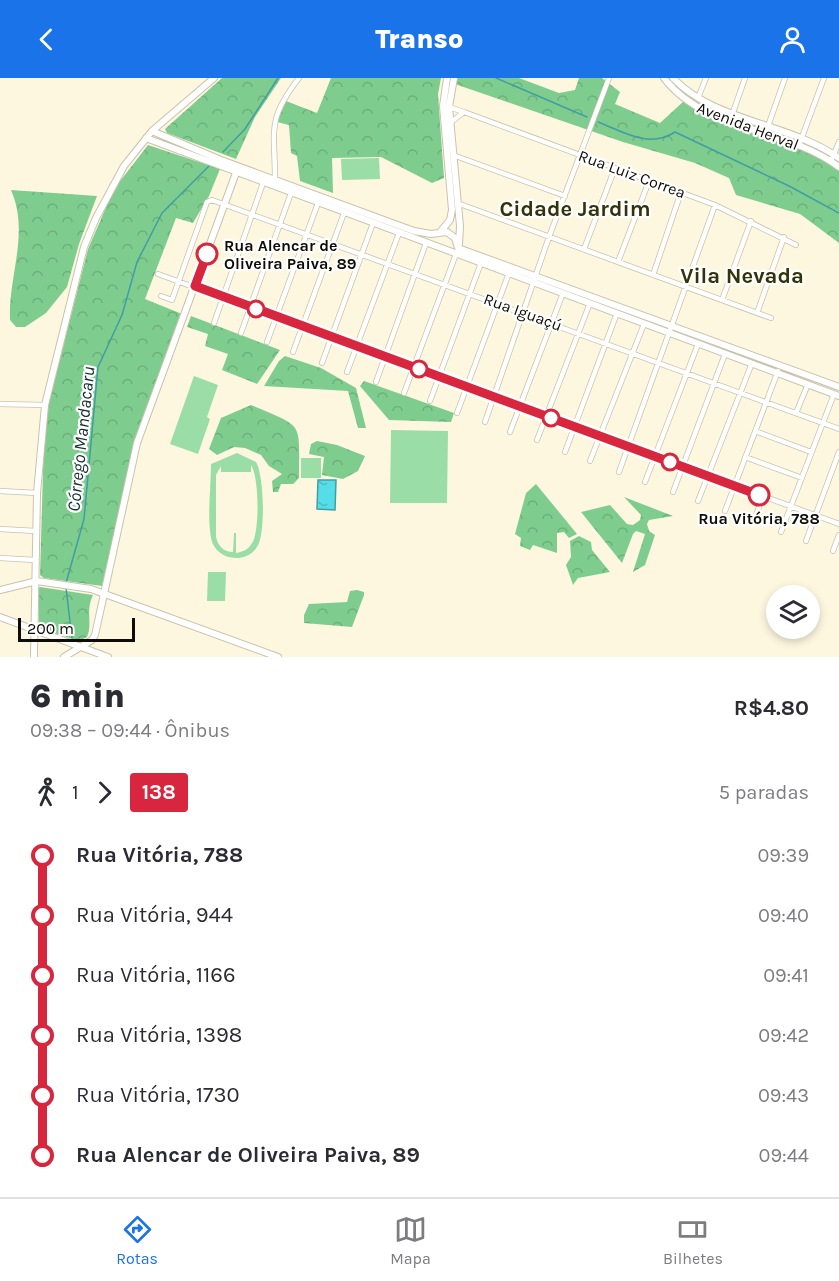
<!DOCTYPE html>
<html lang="pt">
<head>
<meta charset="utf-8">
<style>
	body { margin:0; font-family:Karla,sans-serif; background:#f7f7f7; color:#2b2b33; height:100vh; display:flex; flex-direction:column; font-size:22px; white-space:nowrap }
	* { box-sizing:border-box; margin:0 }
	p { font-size:20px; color:#7c7c81 }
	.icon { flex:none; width:33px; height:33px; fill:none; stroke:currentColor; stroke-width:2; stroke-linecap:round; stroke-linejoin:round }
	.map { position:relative; height:579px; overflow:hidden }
	.details { display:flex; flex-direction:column; background:#fff; flex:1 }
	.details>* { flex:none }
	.badge { padding:0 12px; border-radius:4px; font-size:21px; line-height:39px }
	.tools { position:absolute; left:766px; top:507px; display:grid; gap:12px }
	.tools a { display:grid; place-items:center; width:54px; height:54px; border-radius:50%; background:#fff; box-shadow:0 3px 9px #0003; font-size:30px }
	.scale { position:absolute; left:18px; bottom:15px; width:117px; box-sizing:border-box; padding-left:6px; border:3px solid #0e0c05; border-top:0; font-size:16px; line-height:21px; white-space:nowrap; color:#0e0c05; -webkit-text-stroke:4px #fff; paint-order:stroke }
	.map>.badge { position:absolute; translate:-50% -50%; box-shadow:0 0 0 3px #fff }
	.legs { display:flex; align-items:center; gap:9px; height:66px; padding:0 30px; font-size:20px }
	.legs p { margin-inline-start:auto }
	.headline { display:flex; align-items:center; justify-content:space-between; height:102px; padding:0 30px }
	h1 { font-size:33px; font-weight:800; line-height:45px }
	ul { padding:0 30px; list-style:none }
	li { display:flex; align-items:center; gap:21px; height:60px; font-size:22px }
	li i { display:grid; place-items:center; width:9px; height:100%; margin:0 8px; background:currentColor }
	li i::after { content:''; width:15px; height:15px; margin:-8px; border:4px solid; border-radius:50%; background:#fff }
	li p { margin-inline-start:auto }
	li:first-child i { background:linear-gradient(#0000 50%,currentColor 0) }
	li:last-child i { background:linear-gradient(currentColor 50%,#0000 0) }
	header { display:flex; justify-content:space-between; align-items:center; height:78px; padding:0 30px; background:#1a73e8; color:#fff; font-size:27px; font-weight:800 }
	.menu { display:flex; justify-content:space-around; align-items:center; height:84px; border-top:2px solid #e1e1e2; background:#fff; font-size:16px; color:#7c7c81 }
	.menu a { display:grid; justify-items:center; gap:3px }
	.menu .on { color:#1a73e8 }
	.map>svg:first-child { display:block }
	.grass { fill:#9adda7; fill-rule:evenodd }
	.forest { fill:url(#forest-crowns) }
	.water { fill:url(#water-ripples); stroke:#409ea4; stroke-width:1.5 }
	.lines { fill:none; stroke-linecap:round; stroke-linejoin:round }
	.stream { stroke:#409ea4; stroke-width:1.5 }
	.street-casing { stroke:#c9c2ac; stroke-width:6 }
	.secondary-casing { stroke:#c9c2ac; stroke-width:8 }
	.street { stroke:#fff; stroke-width:4.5 }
	.secondary { stroke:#fff; stroke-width:6 }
	.line-1-casing { stroke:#fff; stroke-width:14 }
	.line-1 { stroke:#d7263d; stroke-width:9 }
	.stop-1-dot { fill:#fff; stroke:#d7263d; stroke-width:3 }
	.labels { text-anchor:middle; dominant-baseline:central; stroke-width:4.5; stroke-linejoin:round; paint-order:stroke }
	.street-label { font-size:16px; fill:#0e0c05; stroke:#fff }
	.stop-label { font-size:16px; font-weight:bold; fill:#0e0c05; stroke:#fff; text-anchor:start }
	.water-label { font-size:18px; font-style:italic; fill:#182f31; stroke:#fff }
	.district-label { font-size:22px; font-weight:bold; fill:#323308; stroke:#fff }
</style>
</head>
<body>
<header><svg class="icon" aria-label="back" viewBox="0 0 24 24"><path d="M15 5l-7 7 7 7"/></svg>Transo<svg class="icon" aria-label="person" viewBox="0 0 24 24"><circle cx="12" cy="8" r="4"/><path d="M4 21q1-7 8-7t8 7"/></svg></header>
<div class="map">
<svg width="839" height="579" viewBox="0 0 839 579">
	<defs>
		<pattern id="forest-crowns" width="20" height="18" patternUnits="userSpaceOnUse" patternTransform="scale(1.5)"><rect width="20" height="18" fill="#7ecd8f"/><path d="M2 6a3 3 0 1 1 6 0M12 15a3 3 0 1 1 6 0" fill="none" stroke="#6caf7a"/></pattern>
		<pattern id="water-ripples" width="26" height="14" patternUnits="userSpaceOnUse" patternTransform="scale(1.5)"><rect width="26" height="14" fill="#55dde8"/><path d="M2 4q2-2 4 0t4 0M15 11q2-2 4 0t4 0" fill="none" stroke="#49bcc6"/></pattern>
	</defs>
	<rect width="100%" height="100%" fill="#fef7e0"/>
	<path class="grass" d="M 379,80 L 380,101 L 342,102 L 341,81 Z
		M 194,298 L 218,307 L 207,339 L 210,341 L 198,376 L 170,366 Z
		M 391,352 L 448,353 L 447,425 L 390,425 Z
		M 237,375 L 256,384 C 264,397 266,456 257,469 C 245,487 215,482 211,460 C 207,437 211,409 211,386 ZM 251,387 C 259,398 260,454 252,465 C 249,471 243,474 236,475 L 236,455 L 234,455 L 233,474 C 224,474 218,468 216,459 L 216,397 L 221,388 L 221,394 L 251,394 Z
		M 301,380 L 321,380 L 321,400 L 301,400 Z
		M 208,494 L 226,494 L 225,523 L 207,523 Z"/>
	<path class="forest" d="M 222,0 L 281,0 L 255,39 L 236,81 L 167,55 L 165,51 Z
		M 331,0 L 441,0 L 438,16 L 444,100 L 432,105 L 381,79 L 332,80 L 333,115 L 300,103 L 297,78 L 291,75 L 289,47 L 277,44 L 286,23 L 317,35 Z
		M 453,0 L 519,0 L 559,15 L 575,12 L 579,0 L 602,0 L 620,14 L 615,26 L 660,45 L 684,23 L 830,83 L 839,90 L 839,165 L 800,136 L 736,117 L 729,100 L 695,85 L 623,64 L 452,5 Z
		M 148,67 L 220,91 L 209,118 L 193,145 L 176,140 L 145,221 L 182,236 L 135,364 L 102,508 L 44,500 L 40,497 L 44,360 L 48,328 L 88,171 L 114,111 Z
		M 11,112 L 97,118 L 79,166 L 67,209 L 46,235 L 25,249 L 16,249 L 10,242 C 8,197 30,156 11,112 Z
		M 191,238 L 280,272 L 257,306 L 222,292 L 228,276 L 205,268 L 208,256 L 187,249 Z
		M 285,278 L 321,290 L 356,310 L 366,350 L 358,350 L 348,313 L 264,308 L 279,283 Z
		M 364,303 L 454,335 L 451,344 L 389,342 L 360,308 Z
		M 251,327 C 305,350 299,342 299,400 L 293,406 L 281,406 L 278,414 L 273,414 L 272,403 L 282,396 L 269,388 L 261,377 L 245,370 L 234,369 L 217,377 L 209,371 L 221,340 Z
		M 317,363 L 337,367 L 365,378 L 358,393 L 343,401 L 322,397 L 324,379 L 309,376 L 311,366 Z
		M 536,406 L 577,456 L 569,460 L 564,454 L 557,455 L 557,475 L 533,467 L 530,472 L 520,468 L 521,460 L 515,456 L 526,415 Z
		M 624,419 L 673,438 L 649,442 L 647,446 L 649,453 L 655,457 L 645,487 L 633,494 L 645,456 L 636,453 L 633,456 L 622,485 L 581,434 L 610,427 L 627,446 L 633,447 L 640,442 L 641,437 Z
		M 579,458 L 591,464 L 592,472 L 610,494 L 578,500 L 573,507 L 566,487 L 571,479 L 570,463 Z
		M 40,509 L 93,517 C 85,533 93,545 87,559 L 79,563 L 39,550 L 38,510 Z
		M 357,512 L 364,514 L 364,517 L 352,549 L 304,545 L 304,537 L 309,526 L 347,524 L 350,513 Z"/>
	<path class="water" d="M 318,402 L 336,402 L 335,432 L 317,431 Z"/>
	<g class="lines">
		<path class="stream" d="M 496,0 L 587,39
			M 598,44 C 624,54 649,71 675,54 L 789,108 L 839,135
			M 223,74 L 245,51 L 278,0
			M 66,505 L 84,441 L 98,289 L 122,237 L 137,184 L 162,135 L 210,87
			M 66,510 L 72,560"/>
		<defs>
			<path id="street" d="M 698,20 L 706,0
				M 446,28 L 464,34 L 450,45
				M 464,34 L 715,127 L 796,167
				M 730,43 L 745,0
				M 767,51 L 785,0
				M 799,67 L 824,0
				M 453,77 L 565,118
				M 831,83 L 839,64
				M 275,102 C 275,51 266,43 299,0
				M 457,125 L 771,240
				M 584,171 L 615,90
				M 618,184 L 649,103
				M 158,196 L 839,446
				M 653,197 L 681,114
				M 161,218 L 172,222 L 207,124 L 212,122 L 839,351
				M 722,222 L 751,143
				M 757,235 L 784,159
				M 214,245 L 263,105
				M 241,255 L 291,115
				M 267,264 L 318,125
				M 293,274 L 344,135
				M 322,285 L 373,145
				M 347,294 L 399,155
				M 376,304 L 426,165
				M 404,315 L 456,176
				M 430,323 L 481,185
				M 0,326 L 45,327
				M 457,335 L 509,195
				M 796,335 L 808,306
				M 485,344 L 549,159 L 609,0
				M 755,353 L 811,374
				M 510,354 L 563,215
				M 537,362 L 590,225
				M 565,374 L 617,235
				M 745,379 L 802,400
				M 590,383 L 644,246
				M 619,394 L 715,127
				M 645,404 L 698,266
				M 0,413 L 37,415
				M 673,414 L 725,276
				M 698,423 L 752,285
				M 725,433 L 778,293
				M 755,440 L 763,418
				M 0,451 L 36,453
				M 781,454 L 834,316
				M 806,463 L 839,374
				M 833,473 L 839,457
				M 0,480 L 35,482"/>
			<path id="secondary" d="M 454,0 L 449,29 L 460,148 L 459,166
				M 664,0 C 705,54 786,49 839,89
				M 673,0 C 713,43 789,45 839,80
				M 152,53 L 221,82 L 414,153 L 431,156 L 447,154 L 455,160 L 458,170 L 839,309
				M 146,60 L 839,318
				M 441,153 L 450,142 L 452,132 L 443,28 L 447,0
				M 0,512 L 37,503 L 91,511 L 278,579
				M 0,539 L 108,579
				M 34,579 L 37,415 L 45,327 L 84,169 L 96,140 L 124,88 L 152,53 L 214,0
				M 64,579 L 92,562 L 95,557 L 137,365 L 237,92"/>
		</defs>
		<use href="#street" class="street-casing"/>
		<use href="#secondary" class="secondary-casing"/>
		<use href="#street" class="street"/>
		<use href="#secondary" class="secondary"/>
	</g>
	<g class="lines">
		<defs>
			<path id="line-1" d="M 207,176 L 195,208 L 759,417"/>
		</defs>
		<use href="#line-1" class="line-1-casing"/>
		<use href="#line-1" class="line-1"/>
	</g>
	<g class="stop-1-dot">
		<circle cx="207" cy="176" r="10"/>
		<circle cx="256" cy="231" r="8"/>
		<circle cx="419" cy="291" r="8"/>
		<circle cx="551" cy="340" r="8"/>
		<circle cx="670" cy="384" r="8"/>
		<circle cx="759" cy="417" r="10"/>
	</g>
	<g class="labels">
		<g class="street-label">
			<text transform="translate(748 48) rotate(21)">Avenida Herval</text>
			<text transform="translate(632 96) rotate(20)">Rua Luiz Correa</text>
			<text transform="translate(523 234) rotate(20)">Rua Iguaçú</text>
		</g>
		<g class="stop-label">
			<text x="224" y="167">Rua Alencar de<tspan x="224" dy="18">Oliveira Paiva, 89</tspan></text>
			<text x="759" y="440" text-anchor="middle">Rua Vitória, 788</text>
		</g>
		<g class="water-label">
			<text transform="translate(81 361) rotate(-84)">Córrego Mandacaru</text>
		</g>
		<g class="district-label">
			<text x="575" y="131">Cidade Jardim</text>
			<text x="742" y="198">Vila Nevada</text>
		</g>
	</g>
</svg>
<div class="tools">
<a><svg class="icon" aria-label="layers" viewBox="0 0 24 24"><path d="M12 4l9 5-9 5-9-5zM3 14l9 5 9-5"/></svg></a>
</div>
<div class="scale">200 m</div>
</div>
<section class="details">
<div class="headline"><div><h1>6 min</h1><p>09:38 – 09:44 · Ônibus</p></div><b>R$4.80</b></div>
<div class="legs"><svg class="icon" aria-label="walk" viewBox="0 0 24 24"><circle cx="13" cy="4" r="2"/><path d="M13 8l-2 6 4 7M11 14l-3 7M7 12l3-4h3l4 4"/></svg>1<svg class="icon" aria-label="forward" viewBox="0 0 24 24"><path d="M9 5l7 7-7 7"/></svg><b class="badge" style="background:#d7263d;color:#fff">138</b><p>5 paradas</p></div>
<ul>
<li><i style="color:#d7263d"></i><b>Rua Vitória, 788</b><p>09:39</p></li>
<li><i style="color:#d7263d"></i><span>Rua Vitória, 944</span><p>09:40</p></li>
<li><i style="color:#d7263d"></i><span>Rua Vitória, 1166</span><p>09:41</p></li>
<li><i style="color:#d7263d"></i><span>Rua Vitória, 1398</span><p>09:42</p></li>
<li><i style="color:#d7263d"></i><span>Rua Vitória, 1730</span><p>09:43</p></li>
<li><i style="color:#d7263d"></i><b>Rua Alencar de Oliveira Paiva, 89</b><p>09:44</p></li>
</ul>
</section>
<nav class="menu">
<a class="on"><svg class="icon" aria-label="directions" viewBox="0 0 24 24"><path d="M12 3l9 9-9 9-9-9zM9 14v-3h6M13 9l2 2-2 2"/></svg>Rotas</a>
<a><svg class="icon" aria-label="map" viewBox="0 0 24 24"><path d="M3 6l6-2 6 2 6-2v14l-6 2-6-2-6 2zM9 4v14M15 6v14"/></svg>Mapa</a>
<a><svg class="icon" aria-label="tickets" viewBox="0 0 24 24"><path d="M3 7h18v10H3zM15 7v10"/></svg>Bilhetes</a>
</nav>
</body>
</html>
